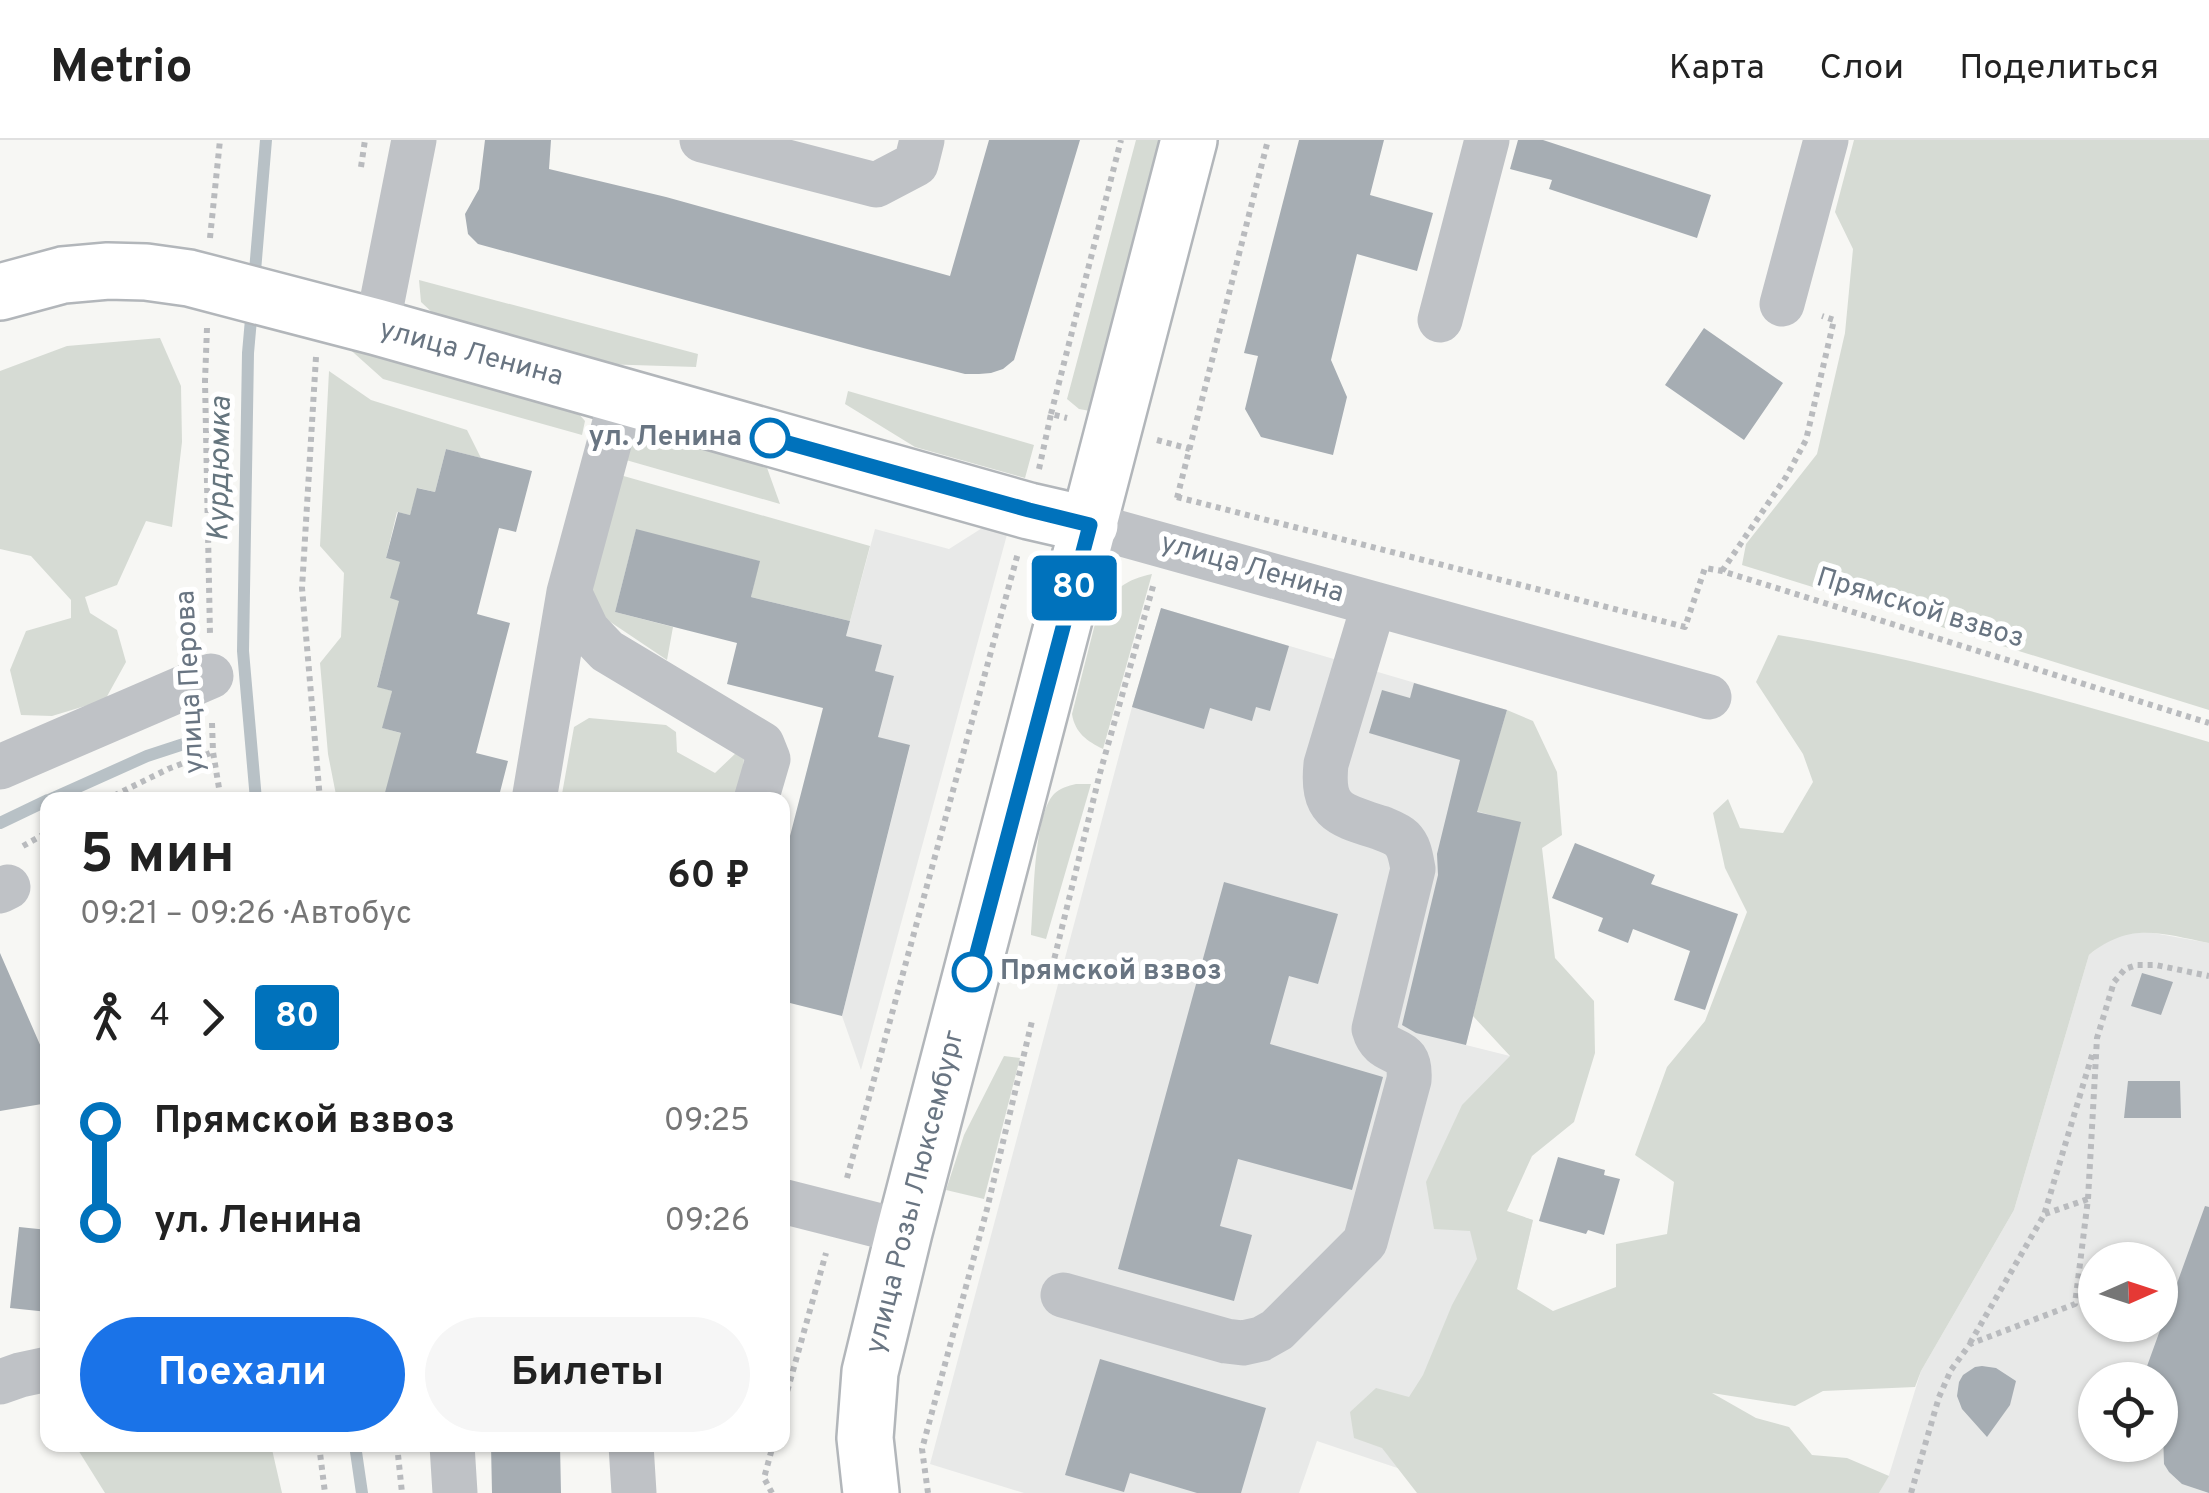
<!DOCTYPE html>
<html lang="ru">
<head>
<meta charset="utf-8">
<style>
	body { margin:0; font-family:Overpass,sans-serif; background:#f6f6f6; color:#222; height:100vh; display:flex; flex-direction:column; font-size:38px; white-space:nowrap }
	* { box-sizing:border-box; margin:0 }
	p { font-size:32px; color:#767676 }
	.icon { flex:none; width:55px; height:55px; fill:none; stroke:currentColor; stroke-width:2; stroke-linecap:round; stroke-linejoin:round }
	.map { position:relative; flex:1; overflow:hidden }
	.sheet { position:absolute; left:40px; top:652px; width:750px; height:660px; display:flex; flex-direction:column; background:#fff; border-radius:20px; box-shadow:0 2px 8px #0004 }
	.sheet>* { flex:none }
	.badge { padding:0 20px; border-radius:8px; font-size:35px; line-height:65px }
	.needle { width:65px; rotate:87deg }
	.fabs { position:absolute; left:2078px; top:1102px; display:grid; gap:20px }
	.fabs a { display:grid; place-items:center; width:100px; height:100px; border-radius:50%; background:#fff; box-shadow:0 2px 8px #0004; font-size:50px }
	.map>.badge { position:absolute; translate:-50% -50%; box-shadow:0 0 0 5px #fff }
	.legs { display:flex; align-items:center; gap:15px; height:110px; padding:0 40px; font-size:32px }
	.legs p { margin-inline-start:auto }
	.headline { display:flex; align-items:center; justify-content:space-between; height:170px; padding:0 40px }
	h1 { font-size:55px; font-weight:700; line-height:75px }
	.action { display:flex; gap:20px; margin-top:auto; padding:20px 40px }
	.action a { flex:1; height:115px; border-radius:60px; background:#1a73e8; color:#fff; font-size:40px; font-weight:700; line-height:115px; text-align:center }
	.action a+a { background:#f6f6f6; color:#222 }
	ul { padding:0 40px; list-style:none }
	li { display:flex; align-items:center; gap:35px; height:100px; font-size:38px }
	li i { display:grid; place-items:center; width:15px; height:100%; margin:0 12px; background:currentColor }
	li i::after { content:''; width:25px; height:25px; margin:-12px; border:8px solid; border-radius:50%; background:#fff }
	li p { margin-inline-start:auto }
	li:first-child i { background:linear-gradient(#0000 50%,currentColor 0) }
	li:last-child i { background:linear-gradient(currentColor 50%,#0000 0) }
	header { display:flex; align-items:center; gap:60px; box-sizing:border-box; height:140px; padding:0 50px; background:#fff; border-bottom:2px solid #e0e0e0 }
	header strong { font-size:48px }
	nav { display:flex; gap:55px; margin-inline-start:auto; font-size:35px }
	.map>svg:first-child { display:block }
	.built { fill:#e8e9e8; fill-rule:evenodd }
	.green { fill:#d6dbd4 }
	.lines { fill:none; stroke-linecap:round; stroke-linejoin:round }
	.stream { stroke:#b8c1c6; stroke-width:12 }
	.building { fill:#a6adb3 }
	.major-casing { stroke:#b2b6ba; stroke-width:60 }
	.path { stroke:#b9bbbe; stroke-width:6; stroke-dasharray:5 5; stroke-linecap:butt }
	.minor { stroke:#bfc2c6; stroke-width:45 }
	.major { stroke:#fff; stroke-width:55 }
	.line-1-casing { stroke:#fff; stroke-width:22 }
	.line-1 { stroke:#0072bc; stroke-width:15 }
	.stop-1-dot { fill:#fff; stroke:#0072bc; stroke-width:5 }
	.labels { text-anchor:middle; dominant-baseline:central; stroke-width:10; stroke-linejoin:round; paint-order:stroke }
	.street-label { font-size:28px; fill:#697582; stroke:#fff }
	.stop-label { font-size:28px; font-weight:bold; fill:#697582; stroke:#fff; text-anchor:end }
	.water-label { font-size:30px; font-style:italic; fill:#65757e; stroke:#fff }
</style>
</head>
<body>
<header>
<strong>Metrio</strong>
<nav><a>Карта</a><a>Слои</a><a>Поделиться</a></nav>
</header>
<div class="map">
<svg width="2209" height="1353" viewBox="0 0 2209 1353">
	<rect width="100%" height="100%" fill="#f7f7f4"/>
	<path class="built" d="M 998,378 L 1008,391 L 861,930 L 842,876 L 910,606 L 861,593 L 868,562 L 886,566 L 894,536 L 875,531 L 881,505 L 846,496 L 875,389 L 949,409 Z
		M 1161,468 L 1507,570 L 1477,671 L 1521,682 L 1466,905 L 1510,916 L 1471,1061 L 1533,1080 L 1469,1352 L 1317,1301 L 1299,1353 L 1024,1353 L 930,1324 L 1132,567 Z
		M 2148,792 L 2209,803 L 2209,1353 L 1879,1353 L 1889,1335 L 1921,1231 L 2014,1070 L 2089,815 L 2105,802 L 2124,794 ZM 2095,1120 L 2160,1120 L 2160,1185 L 2095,1185 ZM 2095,1240 L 2160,1240 L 2160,1305 L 2095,1305 Z"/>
	<path class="green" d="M 1136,0 L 1177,0 L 1096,272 L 1079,269 L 1067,259 Z
		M 1854,0 L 2209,0 L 2209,570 L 1742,425 L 1746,404 L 1817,314 L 1845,193 L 1853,109 L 1835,72 Z
		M 419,140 L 698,214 L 696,227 L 600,224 L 436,176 L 421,162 Z
		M 160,198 L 181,246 L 182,302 L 172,387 L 146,381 L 117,445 L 85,457 L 90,473 L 117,490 L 126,522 L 105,560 L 52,576 L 21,575 L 10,530 L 26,491 L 71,478 L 71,460 L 31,416 L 0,409 L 0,231 L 67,206 Z
		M 345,205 L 565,258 L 585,281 L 582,295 L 383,239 Z
		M 329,231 L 371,260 L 467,290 L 481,318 L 446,309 L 435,352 L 418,348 L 410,375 L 397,372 L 386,418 L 400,422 L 415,465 L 389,502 L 377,546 L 392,551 L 383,588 L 414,597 L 383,660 L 337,660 L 328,614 L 320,523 L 341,497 L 344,433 L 320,406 Z
		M 848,251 L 1034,305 L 1025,338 L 915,307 L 845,264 Z
		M 649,283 L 766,325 L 780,364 L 612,316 L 632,288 Z
		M 613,333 L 870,406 L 850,481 L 751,457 L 759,421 L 636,390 L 615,472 L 673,487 L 667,520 L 594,471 L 587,453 Z
		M 1152,434 L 1103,609 C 1087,601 1075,593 1072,574 L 1098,472 C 1112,450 1127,439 1152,434 Z
		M 1778,495 C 1925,519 2066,560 2209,602 L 2209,803 C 2161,794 2131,781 2089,815 L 2014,1070 L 1921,1231 L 1915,1247 L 1823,1251 L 1795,1266 L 1712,1253 L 1756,1278 L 1789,1287 L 1812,1315 L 1847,1318 L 1889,1336 L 1879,1353 L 1417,1353 L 1382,1308 L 1354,1298 L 1350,1272 L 1376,1248 L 1409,1257 L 1423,1235 L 1452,1165 L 1477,1119 L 1470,1091 L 1434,1089 L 1426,1042 L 1462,965 L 1510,916 L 1473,876 L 1520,683 L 1476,671 L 1507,570 L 1533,581 L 1557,632 L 1562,695 L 1542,708 L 1555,818 L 1594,861 L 1595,913 L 1574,982 L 1532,1016 L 1507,1071 L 1533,1080 L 1517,1149 L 1553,1171 L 1616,1147 L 1616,1104 L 1667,1094 L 1674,1042 L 1635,1015 L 1667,927 L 1705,881 L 1747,772 L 1725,728 L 1713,673 L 1728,659 L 1740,688 L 1783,693 L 1813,642 L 1803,614 L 1756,542 Z
		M 589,578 L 666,585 L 676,592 L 677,612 L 715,633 L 737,612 L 744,619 L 739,660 L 563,660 L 562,654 L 574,587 Z
		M 1076,644 L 1091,644 L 1046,799 L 1031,795 C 1034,763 1033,676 1054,654 C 1060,648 1068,646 1076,644 Z
		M 1004,916 L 1020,918 L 984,1059 L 946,1050 L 964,995 Z
		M 75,1305 L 271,1305 L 282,1353 L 105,1353 Z"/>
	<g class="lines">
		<path class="stream" d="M 254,143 L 266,0
			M 252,168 L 248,213 L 243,511 L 256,660
			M 49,660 L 147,616 L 199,599
			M 0,683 L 48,660
			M 355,1305 L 362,1353"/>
	</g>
	<path class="building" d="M 485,0 L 551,0 L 549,29 L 666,57 L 950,136 L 989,0 L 1080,0 L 1014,220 L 1003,229 L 991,233 L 979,234 L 965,234 L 867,209 L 478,104 L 468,94 L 465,74 L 479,49 Z
		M 1299,0 L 1384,0 L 1370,55 L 1433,73 L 1417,131 L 1357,114 L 1331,220 L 1347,257 L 1333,315 L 1261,297 L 1245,269 L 1258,216 L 1244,213 Z
		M 1518,0 L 1543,0 L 1711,55 L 1697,98 L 1549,49 L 1552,40 L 1510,29 Z
		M 1704,188 L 1783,243 L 1744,300 L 1665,245 Z
		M 446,309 L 532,331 L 516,392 L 499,388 L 477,474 L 510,483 L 476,613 L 508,621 L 498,660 L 383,660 L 401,593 L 382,588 L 392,551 L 377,547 L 399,461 L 390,458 L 400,422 L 386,418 L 398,372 L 410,375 L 417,348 L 435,352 Z
		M 636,389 L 760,421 L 751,457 L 850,481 L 846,496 L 882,505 L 875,531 L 894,536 L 878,597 L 910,605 L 842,876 L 782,861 L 782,727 L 823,568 L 727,544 L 737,503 L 615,472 Z
		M 1161,468 L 1289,506 L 1270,571 L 1256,567 L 1252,581 L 1210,568 L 1204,589 L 1132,567 Z
		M 1414,543 L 1507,570 L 1477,672 L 1521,682 L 1466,905 L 1416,893 L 1402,885 L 1438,735 L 1437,714 L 1460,620 L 1369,593 L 1382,550 L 1410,558 Z
		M 1575,703 L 1655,735 L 1651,744 L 1738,774 L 1705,870 L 1674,860 L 1690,811 L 1633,789 L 1628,803 L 1598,791 L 1603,778 L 1552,758 Z
		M 1224,742 L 1338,774 L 1318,844 L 1289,836 L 1270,904 L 1383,937 L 1352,1050 L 1238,1019 L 1220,1086 L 1252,1095 L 1234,1161 L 1118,1129 Z
		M 0,813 L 48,923 L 48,963 L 0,971 Z
		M 2142,833 L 2173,842 L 2161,875 L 2131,866 Z
		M 2128,941 L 2180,941 L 2181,978 L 2124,978 Z
		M 1558,1017 L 1605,1030 L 1604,1035 L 1620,1039 L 1604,1095 L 1588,1090 L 1586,1094 L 1539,1081 Z
		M 2205,1066 L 2209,1067 L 2209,1353 L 2182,1344 L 2169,1332 L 2164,1324 L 2163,1293 L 2160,1292 L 2160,1240 L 2142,1240 Z
		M 19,1087 L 48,1090 L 48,1172 L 10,1168 Z
		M 1100,1219 L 1266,1268 L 1241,1353 L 1197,1353 L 1130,1333 L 1124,1352 L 1065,1335 Z
		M 1982,1226 L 1996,1228 L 2016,1241 L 2010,1265 L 1987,1297 L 1962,1269 L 1957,1256 L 1959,1242 L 1963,1235 L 1975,1227 Z
		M 491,1305 L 560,1305 L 561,1353 L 492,1353 Z"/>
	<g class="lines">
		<defs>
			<path id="major" d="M 0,152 L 63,135 L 108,131 L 146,132 L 189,138 L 377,187 L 1029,371 L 1090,385
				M 871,1353 L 865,1298 L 870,1232 L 904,1092 L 1189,0"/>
		</defs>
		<use href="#major" class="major-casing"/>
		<path class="path" d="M 361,27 L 365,0
			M 210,98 L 220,0
			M 207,188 L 205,241 L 210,495
			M 316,217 L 302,448 L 320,660
			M 1051,274 L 1121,0
			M 1157,300 L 1190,309
			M 1039,329 L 1051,274 L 1067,278
			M 1177,357 L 1685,487 L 1705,428 L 1722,431 L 2209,583
			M 1177,358 L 1268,0
			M 1722,431 L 1786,337 L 1806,300 L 1834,180 L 1822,176
			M 212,583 L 213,612 L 221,660
			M 105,660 L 168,629 L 213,612
			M 23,706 L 48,692
			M 1052,828 L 1100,633 L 1154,443
			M 847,1038 L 1018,413
			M 2045,1074 L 2088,1059
			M 1970,1203 L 2044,1075 L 2093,912
			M 782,1270 L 826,1113
			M 319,1305 L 325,1353
			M 397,1305 L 402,1353
			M 772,1353 L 764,1338 L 773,1305
			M 928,1353 L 922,1309 L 987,1069 L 1032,881
			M 1911,1353 L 1939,1257 L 1951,1230 L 1970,1204 L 2075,1164 L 2088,1059 L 2097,898 L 2114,842 L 2125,829 L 2137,825 L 2156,825 L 2209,836"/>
		<path class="minor" d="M 702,0 L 876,45 L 916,24 L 922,0
			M 1782,164 L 1826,0
			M 1440,180 L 1487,0
			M 377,187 L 414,0
			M 1090,385 L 1709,557
			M 569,452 L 587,490 L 607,511 L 762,604 L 768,619 L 756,660
			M 0,627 L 211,536
			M 534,660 L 569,452 L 622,256
			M 0,751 L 8,747
			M 782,1061 L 904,1092
			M 1063,1155 L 1226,1201 L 1243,1203 L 1261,1199 L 1277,1190 L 1365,1102 L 1409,940 C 1412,900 1383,921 1374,889 L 1413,729 C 1411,719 1410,707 1402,699 C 1397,694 1388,691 1381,688 C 1340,675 1321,672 1326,624 L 1374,464
			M 0,1242 L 20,1235 L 48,1229
			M 452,1305 L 455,1353
			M 631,1305 L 634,1353"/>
		<use href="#major" class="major"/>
	</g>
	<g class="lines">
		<defs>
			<path id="line-1" d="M 770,298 L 1029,370 L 1090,385 L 972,832"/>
		</defs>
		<use href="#line-1" class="line-1-casing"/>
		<use href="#line-1" class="line-1"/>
	</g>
	<g class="stop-1-dot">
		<circle cx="770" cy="298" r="18"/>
		<circle cx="972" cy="832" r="18"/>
	</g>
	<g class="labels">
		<g class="street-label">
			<text transform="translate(471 214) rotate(15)">улица Ленина</text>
			<text transform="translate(1252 429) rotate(16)">улица Ленина</text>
			<text transform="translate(1920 469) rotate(17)">Прямской взвоз</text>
			<text transform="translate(191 542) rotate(-93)">улица Перова</text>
			<text transform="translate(916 1052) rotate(-76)">улица Розы Люксембург</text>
		</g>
		<g class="stop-label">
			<text x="742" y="298">ул. Ленина</text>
			<text x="1000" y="832" text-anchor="start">Прямской взвоз</text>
		</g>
		<g class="water-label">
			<text transform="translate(221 329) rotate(-89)">Курдюмка</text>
		</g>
	</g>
</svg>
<div class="fabs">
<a><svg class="needle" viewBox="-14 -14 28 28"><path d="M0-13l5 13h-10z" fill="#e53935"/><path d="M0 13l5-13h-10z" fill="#767676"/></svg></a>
<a><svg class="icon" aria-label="locate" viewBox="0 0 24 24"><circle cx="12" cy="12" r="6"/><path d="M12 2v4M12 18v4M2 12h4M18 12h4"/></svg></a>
</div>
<b class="badge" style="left:1074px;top:448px;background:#0072bc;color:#fff">80</b>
<section class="sheet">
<div class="headline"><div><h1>5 мин</h1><p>09:21 – 09:26 · Автобус</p></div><b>60 ₽</b></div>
<div class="legs"><svg class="icon" aria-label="walk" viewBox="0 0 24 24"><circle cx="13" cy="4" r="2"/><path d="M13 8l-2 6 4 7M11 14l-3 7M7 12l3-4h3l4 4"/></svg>4<svg class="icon" aria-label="forward" viewBox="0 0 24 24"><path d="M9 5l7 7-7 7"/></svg><b class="badge" style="background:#0072bc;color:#fff">80</b></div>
<ul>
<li><i style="color:#0072bc"></i><b>Прямской взвоз</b><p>09:25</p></li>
<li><i style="color:#0072bc"></i><b>ул. Ленина</b><p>09:26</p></li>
</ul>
<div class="action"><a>Поехали</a><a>Билеты</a></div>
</section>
</div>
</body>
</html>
